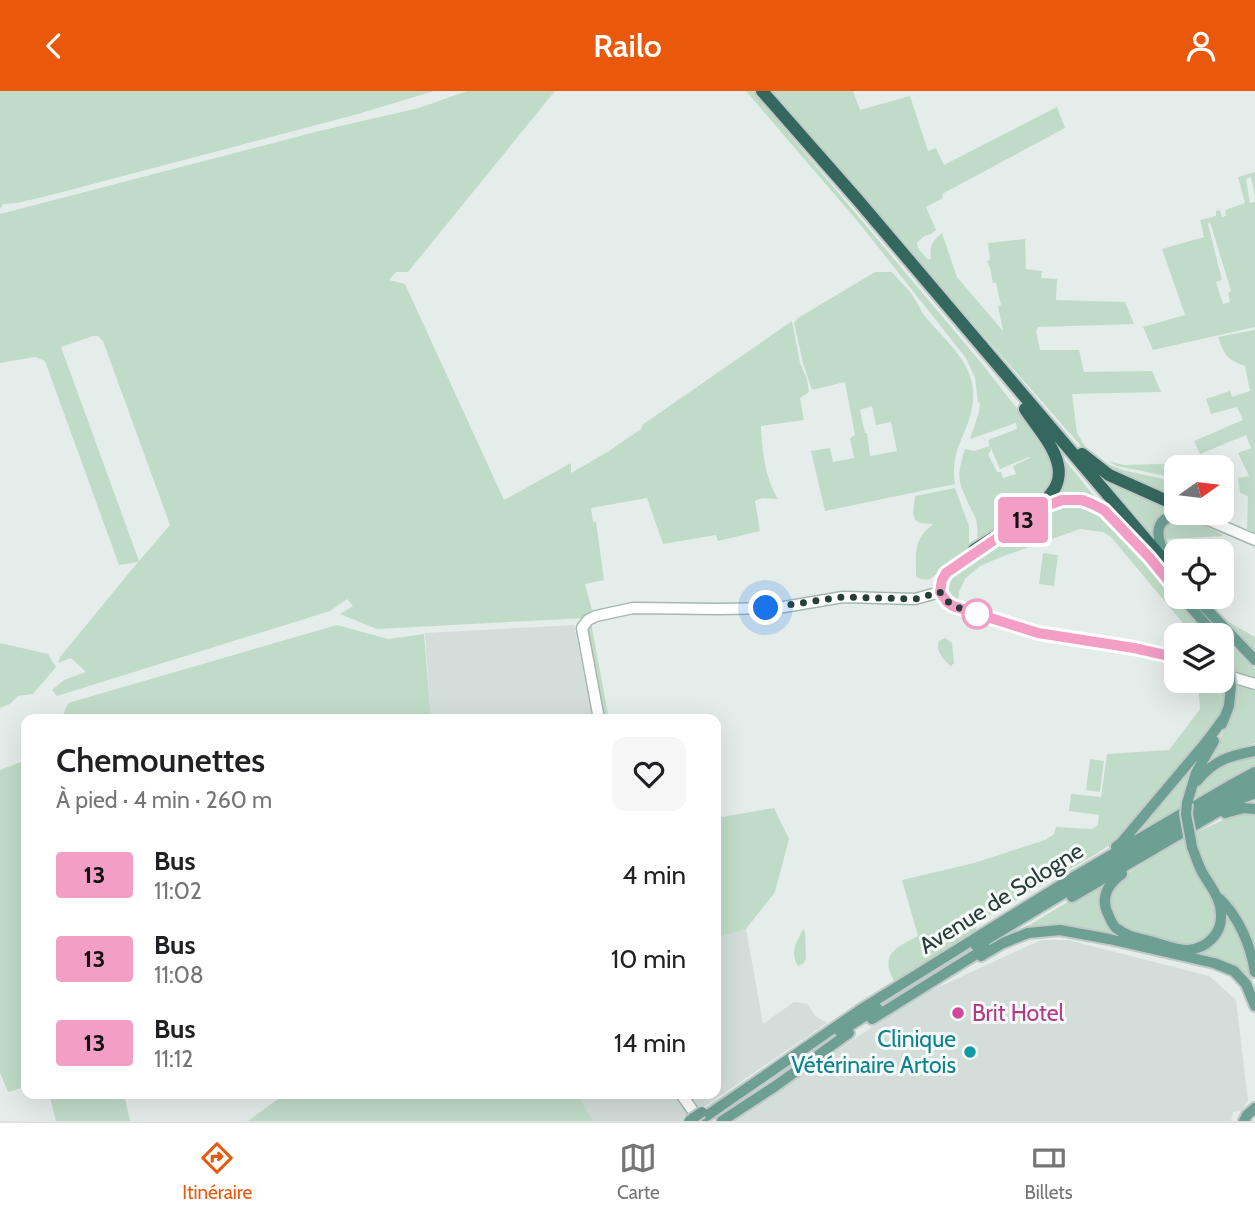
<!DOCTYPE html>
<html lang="fr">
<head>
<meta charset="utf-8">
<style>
	body { margin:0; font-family:Cabin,sans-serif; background:#f6f6f6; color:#202124; height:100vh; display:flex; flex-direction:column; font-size:26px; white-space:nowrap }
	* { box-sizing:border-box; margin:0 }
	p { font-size:23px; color:#757577 }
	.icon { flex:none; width:38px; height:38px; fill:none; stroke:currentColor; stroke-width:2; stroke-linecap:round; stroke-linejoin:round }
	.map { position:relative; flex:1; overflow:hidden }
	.panel { position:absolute; left:21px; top:623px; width:700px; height:385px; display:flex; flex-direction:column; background:#fff; border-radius:14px; box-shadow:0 7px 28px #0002 }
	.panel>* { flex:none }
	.badge { padding:0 14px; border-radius:5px; font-size:24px; line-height:46px }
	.needle { width:46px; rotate:76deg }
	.controls { position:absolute; left:1164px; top:364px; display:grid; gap:14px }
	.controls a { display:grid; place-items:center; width:70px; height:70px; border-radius:14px; background:#fff; box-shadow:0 7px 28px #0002; font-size:35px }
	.you { position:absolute; width:35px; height:35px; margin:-18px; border:5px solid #fff; border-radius:50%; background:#1a73e8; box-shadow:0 0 0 10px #1a73e833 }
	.map>.badge { position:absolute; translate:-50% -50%; box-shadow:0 0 0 4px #fff }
	.round { display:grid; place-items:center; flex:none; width:74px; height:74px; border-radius:14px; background:#f6f6f6 }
	.summary { display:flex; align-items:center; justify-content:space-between; height:119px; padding:0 35px }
	h1 { font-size:33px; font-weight:600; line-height:52px }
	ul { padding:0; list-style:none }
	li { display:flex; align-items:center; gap:21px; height:84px; padding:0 35px }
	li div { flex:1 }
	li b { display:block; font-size:26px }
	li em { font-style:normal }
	li .badge { min-width:77px; font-weight:700; text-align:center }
	header { display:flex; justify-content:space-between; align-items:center; height:91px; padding:0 35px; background:#ea580c; color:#fff; font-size:32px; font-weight:600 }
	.menu { display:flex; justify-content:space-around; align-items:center; height:98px; border-top:2px solid #e0e0e0; background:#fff; font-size:19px; color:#757577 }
	.menu a { display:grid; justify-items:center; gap:4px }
	.menu .current { color:#ea580c }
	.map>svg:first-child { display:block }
	.built { fill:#d3ddd9 }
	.green { fill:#c0dcc8; fill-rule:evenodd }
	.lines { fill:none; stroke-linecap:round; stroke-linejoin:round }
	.secondary-casing { stroke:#a4b8b1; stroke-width:13 }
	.primary-casing { stroke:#c2c9c7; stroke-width:14 }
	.highway-casing { stroke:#c2c9c7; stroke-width:16 }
	.secondary { stroke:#fff; stroke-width:10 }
	.primary { stroke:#6d9f93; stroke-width:10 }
	.highway { stroke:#34685e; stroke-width:12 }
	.primary-bridge-casing { stroke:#c2c9c7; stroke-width:14; stroke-linecap:butt }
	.primary-bridge { stroke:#6d9f93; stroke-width:10 }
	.line-casing { stroke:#fff; stroke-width:16 }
	.line { stroke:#f39ec5; stroke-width:10 }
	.walk { stroke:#253e37; stroke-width:7; stroke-dasharray:0 12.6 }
	.stop-dot { fill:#fff; stroke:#f39ec5; stroke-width:3.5 }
	.hotel-dot { fill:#d1479c; stroke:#f6faf8; stroke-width:2.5 }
	.culture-dot { fill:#0f9aa8; stroke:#f6faf8; stroke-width:2.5 }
	.labels { text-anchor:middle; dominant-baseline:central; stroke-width:6; stroke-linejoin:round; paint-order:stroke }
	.street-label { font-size:23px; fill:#253e37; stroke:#f6faf8 }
	.hotel-label { font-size:23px; fill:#b23c85; stroke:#f6faf8; text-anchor:start }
	.culture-label { font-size:23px; fill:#0d838f; stroke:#f6faf8; text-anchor:end }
</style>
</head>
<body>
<header><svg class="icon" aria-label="back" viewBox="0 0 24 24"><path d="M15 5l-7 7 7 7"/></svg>Railo<svg class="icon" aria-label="person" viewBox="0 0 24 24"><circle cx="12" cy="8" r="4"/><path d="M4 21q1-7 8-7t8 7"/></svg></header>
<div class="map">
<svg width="1255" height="1030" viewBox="0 0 1255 1030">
	<rect width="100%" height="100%" fill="#e5edea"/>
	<path class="built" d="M 574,534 L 593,628 L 431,628 L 425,542 Z
		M 746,838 L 763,933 L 794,911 L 808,913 L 815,925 L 827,932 L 683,1030 L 389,1030 L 363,1003 L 716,1003 L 716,847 Z
		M 1041,849 L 1068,849 L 1209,885 L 1236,909 L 1248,1010 L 1241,1020 L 1233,1021 L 1231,1030 L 733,1030 L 915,907 Z"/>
	<path class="green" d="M 0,0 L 434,0 L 358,23 L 51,104 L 17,112 L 3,113 L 0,118 Z
		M 467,0 L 555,0 L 408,181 L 396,181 L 389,189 L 405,193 L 504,409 L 571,372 L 571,382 L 609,360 L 641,338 L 642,334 L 792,230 L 800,272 L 807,288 L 809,301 L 800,307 L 804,329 L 761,335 C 762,359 765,387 778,408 L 762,407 L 755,410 L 760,440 L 718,450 L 716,444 L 663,453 L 647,407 L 591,417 L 593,431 L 596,431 L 604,489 L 585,493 L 593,523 L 586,527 L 377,538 L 340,523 L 353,515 L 347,508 L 330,520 L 57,605 L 52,599 L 64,589 L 86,581 L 71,567 L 58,572 L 60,566 L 138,471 L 119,474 L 45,270 L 35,266 L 0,272 L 0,123 L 319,40 L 419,17 ZM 93,245 L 98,245 L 103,250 L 170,434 L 139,470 L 61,256 Z
		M 746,0 L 753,0 L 983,274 L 1032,337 L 1052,368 L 1054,389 L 1041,408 L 977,452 C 977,446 978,440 977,435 C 977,429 974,423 971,418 C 959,391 955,389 965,358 L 974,360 L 990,355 L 988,349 L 1017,338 L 1016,332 L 970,348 L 979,321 L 980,311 L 978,312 L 975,287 L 966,267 L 859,132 ZM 990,355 L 1000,378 L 1029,366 L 1030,367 L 1013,375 L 1016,383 L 1003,387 L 1001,381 L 997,381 L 988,363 L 991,360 Z
		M 768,0 L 853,0 L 860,19 L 910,5 L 928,60 L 936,57 L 944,74 L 1057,16 L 1065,37 L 942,103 L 943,107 L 926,116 L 936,139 L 931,143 L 924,145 L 917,152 L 918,157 L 928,169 L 931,167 C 929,154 933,150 942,142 L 957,186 L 1003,240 L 998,215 L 1001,214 L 996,192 L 993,192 L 990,177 L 987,170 L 990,169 L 988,152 L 1025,148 L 1026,178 L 1042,180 L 1041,187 L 1057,188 L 1056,209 L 1125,211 L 1134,233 L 1038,236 L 1036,240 L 1040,259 L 1079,259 L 1084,281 L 1152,280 L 1161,301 L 1072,303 L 1077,342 L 1091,365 L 1088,363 Z
		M 1255,81 L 1255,105 L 1251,86 L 1246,88 L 1250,112 L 1255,111 L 1255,236 L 1153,259 L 1143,236 L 1185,224 L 1162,158 L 1204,146 L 1200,129 L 1216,125 L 1216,120 L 1220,119 L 1222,126 L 1226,125 L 1225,119 L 1245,112 L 1238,86 ZM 1210,131 L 1231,200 L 1228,202 L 1230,211 L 1223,213 L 1216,191 L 1222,189 L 1208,133 Z
		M 875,181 L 892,181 C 899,190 910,199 916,210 C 919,214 920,219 924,224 C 944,249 977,273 973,310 C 970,342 949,357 955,393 L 825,420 L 811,360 L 830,357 L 833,371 L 854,367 L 850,347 L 855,344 L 845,291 L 812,299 L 803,272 L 794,232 L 798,227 ZM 872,315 L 876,334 L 891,331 L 897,360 L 870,365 L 867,342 L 865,342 L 860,319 Z
		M 1255,239 L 1255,444 L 1247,438 L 1248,405 L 1240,402 L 1238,387 L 1249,385 L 1238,362 L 1251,357 L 1246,344 L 1200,363 L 1194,350 L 1243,329 L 1237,316 L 1211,323 L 1206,308 L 1230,300 L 1232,306 L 1250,300 L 1245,275 C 1227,269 1224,263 1218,246 Z
		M 1061,364 L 1101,414 L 1060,407 L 1055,402 Z
		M 1108,370 L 1124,374 L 1199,372 L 1201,376 L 1176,376 L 1176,387 L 1117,375 Z
		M 1087,371 L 1176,417 L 1176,421 L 1169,423 L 1157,452 Z
		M 1105,372 L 1123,379 L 1176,391 L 1176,411 L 1106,377 Z
		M 955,397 L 969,435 L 969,452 L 971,453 L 972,457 L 930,488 C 925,489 919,489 916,485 C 916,461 913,449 933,433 L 920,432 L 915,429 L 913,423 L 915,405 Z
		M 1079,412 L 1094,416 L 1123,445 L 1209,544 L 1190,544 L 1187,537 L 1111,446 L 1103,441 L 1080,438 L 1001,466 L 980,475 L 965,488 L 959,501 L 958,511 C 936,499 959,478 971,469 L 1048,416 Z
		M 1176,427 L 1191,428 L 1222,443 L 1222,445 L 1167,448 L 1169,458 L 1176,465 L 1176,473 C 1163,457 1157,440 1176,427 Z
		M 1043,462 L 1058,464 L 1054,495 L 1039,493 Z
		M 1227,530 L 1255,546 L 1255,561 Z
		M 591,532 L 609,628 L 602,628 L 586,545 L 587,536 Z
		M 1212,533 L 1242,566 L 1255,578 L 1255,589 L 1235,584 L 1230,566 L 1222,548 L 1222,544 L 1219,544 Z
		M 337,534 L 388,548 L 424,543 L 431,628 L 65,628 L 63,624 L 68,612 Z
		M 945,547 L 952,552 L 954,572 L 951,575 L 949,574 C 943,567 935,560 939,550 Z
		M 0,552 L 48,563 L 56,576 L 33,603 L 18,605 L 10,613 L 0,617 Z
		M 1198,590 L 1217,590 L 1225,599 L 1225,609 L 1216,632 L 1122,746 L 1096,763 L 988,825 L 977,832 L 976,842 L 894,890 C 879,863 897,856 918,845 L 902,789 L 974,772 L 1045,749 L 1054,743 L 1056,736 L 1092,738 L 1098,734 L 1099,724 L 1069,720 L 1071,703 L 1101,706 L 1107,663 L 1169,659 L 1200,618 Z
		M 1236,594 L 1255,600 L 1255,652 L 1216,669 L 1201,683 C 1215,655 1235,626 1236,594 Z
		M 1211,649 L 1182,718 L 1127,751 Z
		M 1255,663 L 1255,677 L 1193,711 L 1203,687 L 1215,676 Z
		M 1090,668 L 1104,670 L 1100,701 L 1086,699 Z
		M 26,669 L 26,996 L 8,1001 L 0,982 L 0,679 Z
		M 774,717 L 789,748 L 775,801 L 746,838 L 716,847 L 716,727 Z
		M 1238,722 L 1255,722 L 1255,862 C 1251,852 1248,840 1243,831 C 1227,803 1197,775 1195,742 Z
		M 1183,747 L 1191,771 L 1216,819 C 1219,833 1211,850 1195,853 C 1183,856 1125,843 1117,834 C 1109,826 1109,813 1107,803 L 1116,790 Z
		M 1114,783 C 1110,789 1103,796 1101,802 C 1094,820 1107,838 1121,847 L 1024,840 L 1026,836 Z
		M 1226,820 C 1243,852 1251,869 1253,904 L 1246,889 L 1179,862 L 1205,858 Z
		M 803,838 L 805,841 L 806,867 L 804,872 L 798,875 C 789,861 797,851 803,838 Z
		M 49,1003 L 124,1003 L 130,1030 L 56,1030 Z
		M 285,1003 L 577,1003 L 593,1030 L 248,1030 Z"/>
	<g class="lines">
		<defs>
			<path id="secondary" d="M 1206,428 L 1255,449
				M 1222,583 L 1255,593
				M 599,628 L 582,537 L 588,529 L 596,525 L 633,517 L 719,518 L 778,517 L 843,506 L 915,508 L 940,501 L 947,511 L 953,515 L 1038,542 L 1134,557 L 1165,564 L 1176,564
				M 681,1003 L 700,1030"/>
			<path id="primary" d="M 1038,419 C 1052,412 1066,407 1081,409 C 1108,413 1158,477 1176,499
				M 1168,468 C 1157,452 1150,427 1178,424 C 1186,423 1193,425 1201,427
				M 940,501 L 942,489 L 946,483 L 982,458
				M 1182,506 L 1215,544
				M 1195,506 L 1255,569
				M 1222,633 L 1229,615 L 1231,595
				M 1197,690 C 1214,669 1229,665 1255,660
				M 1187,712 L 1196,682 L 1214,650
				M 1225,722 L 1244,717 L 1255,718
				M 1116,756 L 1121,752 L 1207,650 L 1224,627
				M 1122,783 C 1108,793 1100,806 1108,823 C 1110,828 1112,833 1116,837 C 1126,845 1138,847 1150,850 C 1162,853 1175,859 1187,859 C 1206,858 1222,843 1221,824 C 1221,807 1210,795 1202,781 C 1198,773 1195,764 1192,756
				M 1072,806 L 1238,709 L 1255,702
				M 1220,808 C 1240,828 1250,853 1255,881
				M 976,855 L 1172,737 L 1255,692
				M 981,865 L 1003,852 L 1028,842 L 1060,839 L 1109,848 L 1214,872 L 1234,880 L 1246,893 L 1255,915
				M 872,928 L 986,857
				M 840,941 L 877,917
				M 705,1026 L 860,919 L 1077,784 L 1229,695 L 1255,681
				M 722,1030 L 774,996 L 849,942
				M 1244,1030 L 1247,1024 L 1255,1017"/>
			<path id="highway" d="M 762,0 L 857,108 L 1176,484
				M 1082,363 L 1109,384 L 1176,414
				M 1193,422 L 1206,428
				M 974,459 C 994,446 1041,419 1053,400 C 1058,393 1060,383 1058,374 C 1054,354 1036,335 1025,318
				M 1195,506 L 1196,507"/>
		</defs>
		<use href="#secondary" class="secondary-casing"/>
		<use href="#primary" class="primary-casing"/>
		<use href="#highway" class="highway-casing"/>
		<use href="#secondary" class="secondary"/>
		<use href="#primary" class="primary"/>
		<use href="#highway" class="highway"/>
		<defs>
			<path id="primary-bridge" d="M 1226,563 L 1231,595
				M 1187,712 L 1186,723 L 1192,756
				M 689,1030 L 702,1021"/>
		</defs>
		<use href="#primary-bridge" class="primary-bridge-casing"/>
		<use href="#primary-bridge" class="primary-bridge"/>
	</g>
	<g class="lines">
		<defs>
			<path id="line" d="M 1176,499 L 1149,466 L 1104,419 L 1092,413 L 1082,409 L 1062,409 L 1041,417 L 946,482 L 942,489 L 940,501 L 947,511 L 953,515 L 1038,542 L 1134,557 L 1165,564 L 1176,564"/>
		</defs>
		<use href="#line" class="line-casing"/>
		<use href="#line" class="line"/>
		<path class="walk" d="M 766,517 L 843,506 L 915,508 L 940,501 C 948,516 963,518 977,523"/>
	</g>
	<circle class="stop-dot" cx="977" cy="523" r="14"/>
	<circle class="hotel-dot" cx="958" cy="922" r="7"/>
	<circle class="culture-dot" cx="970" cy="961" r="7"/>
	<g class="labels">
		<g class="street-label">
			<text transform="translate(1001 807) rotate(-32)">Avenue de Sologne</text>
		</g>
		<g class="hotel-label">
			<text x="972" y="922">Brit Hotel</text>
		</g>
		<g class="culture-label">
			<text x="956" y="948">Clinique<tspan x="956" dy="26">Vétérinaire Artois</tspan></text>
		</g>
	</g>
</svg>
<div class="controls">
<a><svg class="needle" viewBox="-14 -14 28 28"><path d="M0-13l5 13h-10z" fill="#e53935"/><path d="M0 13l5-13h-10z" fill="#757577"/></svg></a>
<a><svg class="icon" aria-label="locate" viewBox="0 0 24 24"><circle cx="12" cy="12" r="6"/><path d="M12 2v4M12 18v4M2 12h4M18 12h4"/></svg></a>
<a><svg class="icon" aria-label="layers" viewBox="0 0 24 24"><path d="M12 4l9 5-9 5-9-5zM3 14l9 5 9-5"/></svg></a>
</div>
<div class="you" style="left:766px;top:517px"></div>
<b class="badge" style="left:1023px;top:429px;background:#f39ec5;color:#111">13</b>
<section class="panel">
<div class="summary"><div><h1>Chemounettes</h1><p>À pied · 4 min · 260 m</p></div><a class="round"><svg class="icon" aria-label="heart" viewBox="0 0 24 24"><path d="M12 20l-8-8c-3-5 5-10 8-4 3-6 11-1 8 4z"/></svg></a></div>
<ul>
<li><span class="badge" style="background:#f39ec5;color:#111">13</span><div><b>Bus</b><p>11:02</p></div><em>4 min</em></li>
<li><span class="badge" style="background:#f39ec5;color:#111">13</span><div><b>Bus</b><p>11:08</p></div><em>10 min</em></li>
<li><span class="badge" style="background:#f39ec5;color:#111">13</span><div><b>Bus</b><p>11:12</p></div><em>14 min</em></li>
</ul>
</section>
</div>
<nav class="menu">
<a class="current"><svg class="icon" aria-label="directions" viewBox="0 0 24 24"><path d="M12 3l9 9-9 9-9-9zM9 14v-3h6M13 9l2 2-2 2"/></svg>Itinéraire</a>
<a><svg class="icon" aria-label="map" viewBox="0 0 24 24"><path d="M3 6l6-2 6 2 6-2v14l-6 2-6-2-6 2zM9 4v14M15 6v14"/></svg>Carte</a>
<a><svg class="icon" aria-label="tickets" viewBox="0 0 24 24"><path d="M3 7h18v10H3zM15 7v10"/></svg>Billets</a>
</nav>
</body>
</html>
